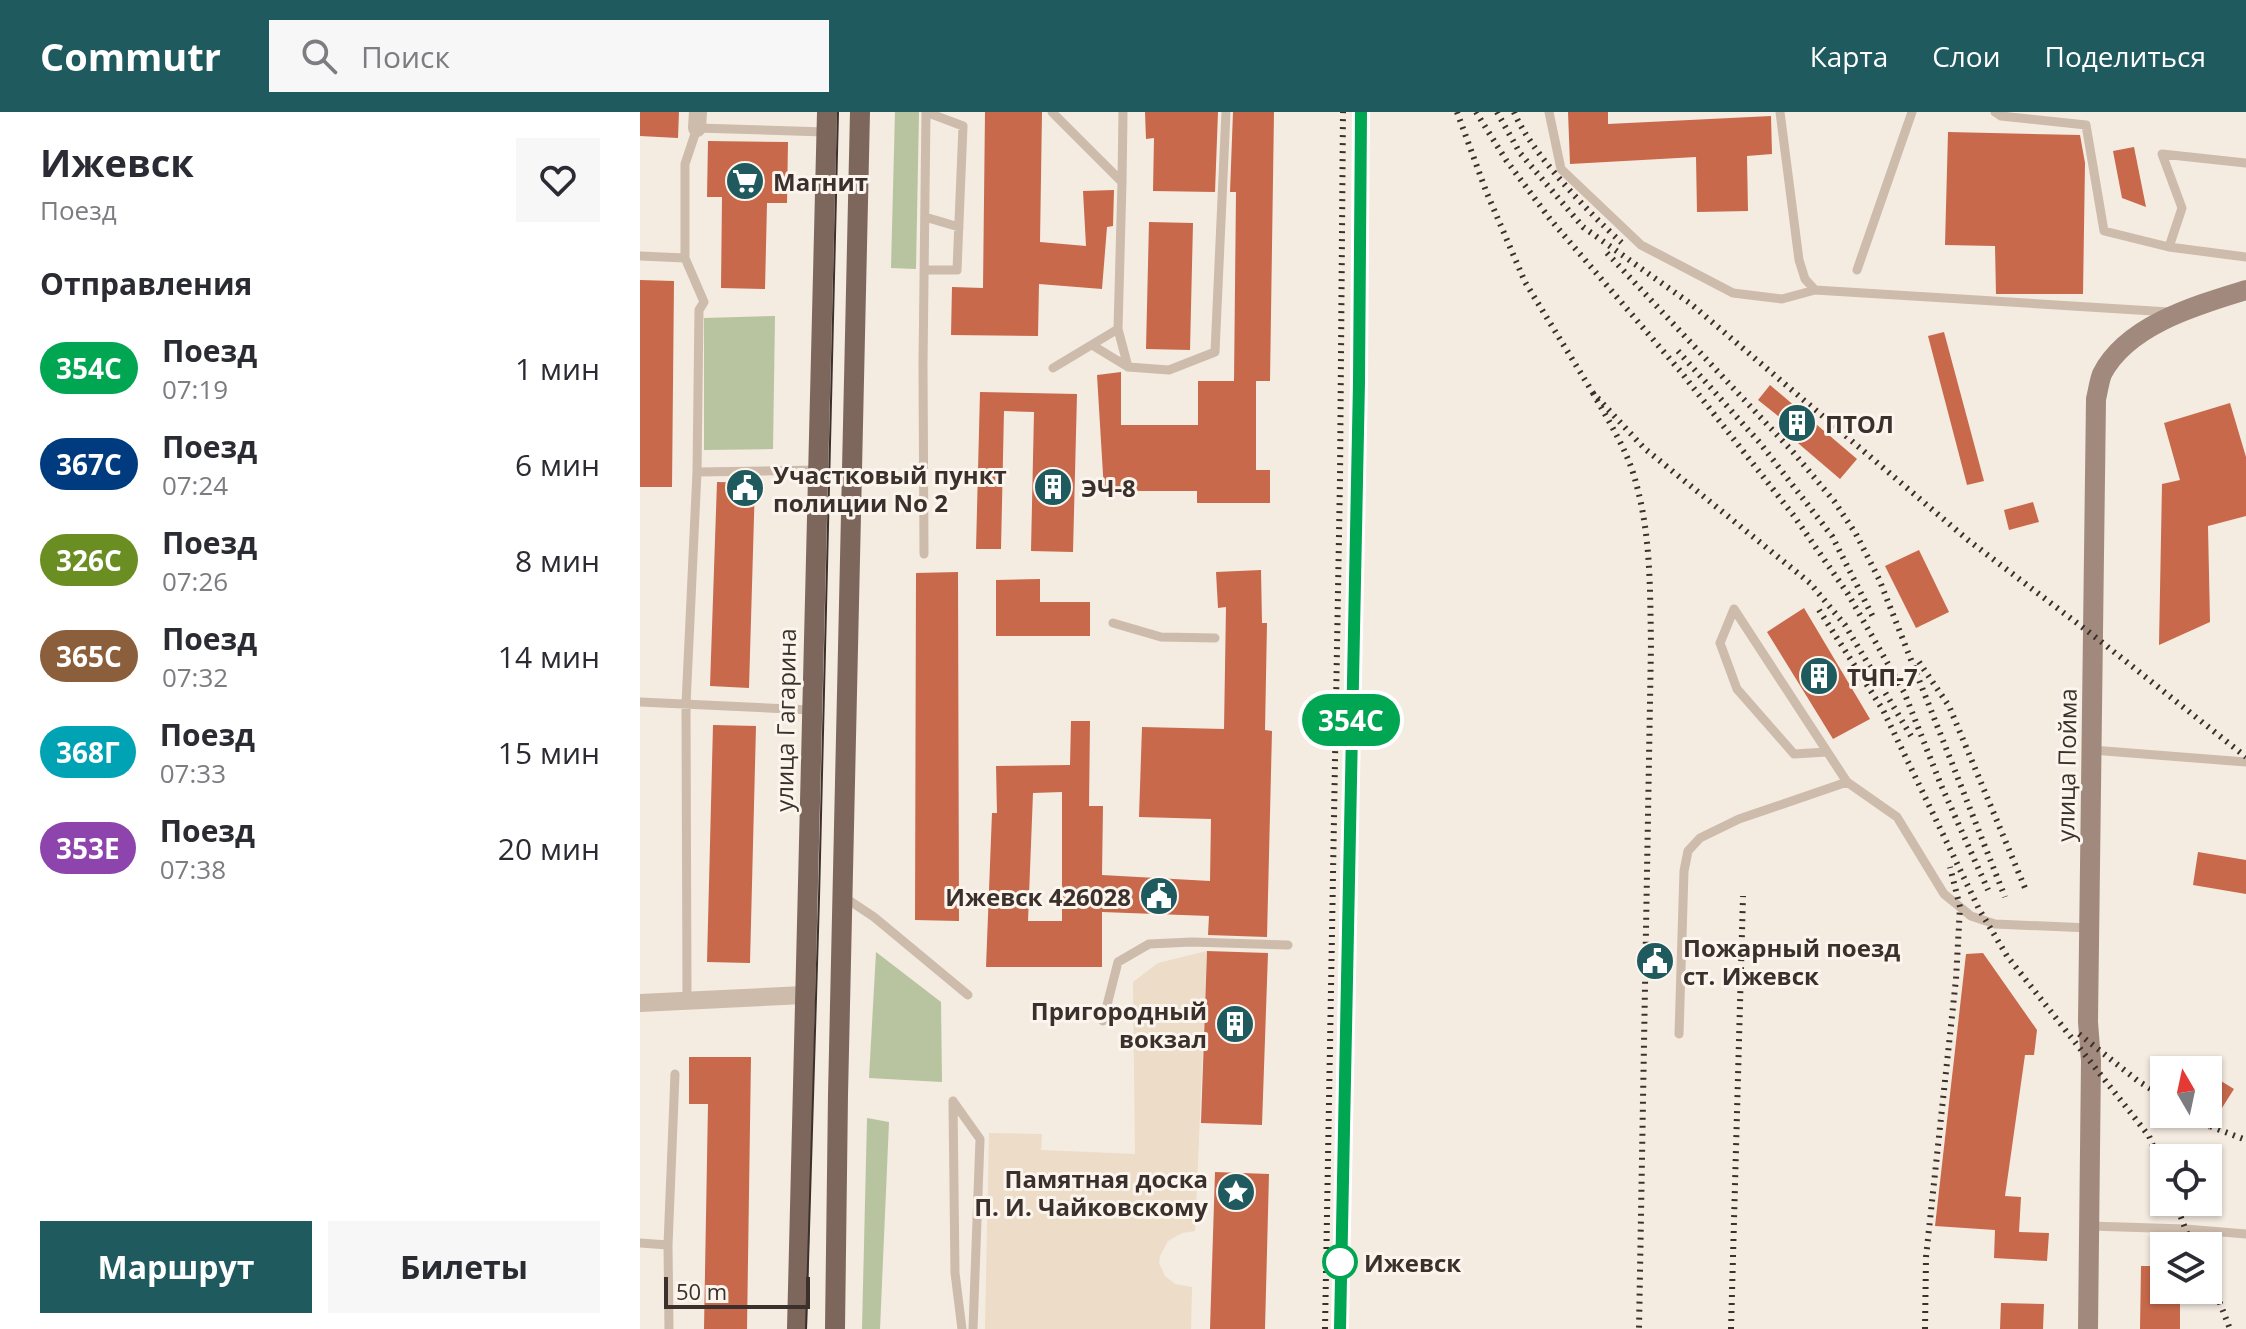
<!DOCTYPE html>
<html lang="ru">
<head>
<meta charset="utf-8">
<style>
	body { margin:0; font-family:"Open Sans",sans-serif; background:#f7f7f7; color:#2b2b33; height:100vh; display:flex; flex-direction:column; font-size:30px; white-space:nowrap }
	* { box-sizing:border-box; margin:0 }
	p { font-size:26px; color:#7c7c81 }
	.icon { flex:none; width:44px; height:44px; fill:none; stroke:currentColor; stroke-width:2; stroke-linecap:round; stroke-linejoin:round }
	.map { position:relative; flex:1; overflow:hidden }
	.details { display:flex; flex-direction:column; background:#fff; width:640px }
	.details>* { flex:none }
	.badge { padding:0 16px; border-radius:26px; font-size:28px; line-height:52px }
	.needle { width:52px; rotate:351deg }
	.controls { position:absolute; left:1510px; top:944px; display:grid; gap:16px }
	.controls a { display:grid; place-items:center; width:72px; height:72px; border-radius:0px; background:#fff; box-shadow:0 2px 6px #0004; font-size:40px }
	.scale { position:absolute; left:24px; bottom:20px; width:146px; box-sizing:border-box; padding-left:8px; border:4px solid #3b302b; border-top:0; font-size:22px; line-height:28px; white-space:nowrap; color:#3b302b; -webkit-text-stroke:6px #fbf5ee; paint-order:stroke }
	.map>.badge { position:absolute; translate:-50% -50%; box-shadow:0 0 0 4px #fff }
	h2 { padding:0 40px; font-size:30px; line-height:72px }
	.round { display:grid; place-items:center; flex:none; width:84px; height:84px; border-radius:0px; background:#f7f7f7 }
	.overview { display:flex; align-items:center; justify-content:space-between; height:136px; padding:0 40px }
	h1 { font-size:38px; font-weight:700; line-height:60px }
	.primary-button { display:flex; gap:16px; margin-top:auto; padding:16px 40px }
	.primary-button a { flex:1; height:92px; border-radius:0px; background:#1f5a5e; color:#fff; font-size:32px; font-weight:700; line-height:92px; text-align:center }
	.primary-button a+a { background:#f7f7f7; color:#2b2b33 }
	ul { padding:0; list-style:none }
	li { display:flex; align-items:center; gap:24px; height:96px; padding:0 40px }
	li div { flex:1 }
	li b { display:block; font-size:30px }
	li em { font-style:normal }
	li .badge { min-width:88px; font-weight:700; text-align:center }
	header { display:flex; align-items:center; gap:48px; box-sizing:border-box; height:112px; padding:0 40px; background:#1f5a5e; color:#fff }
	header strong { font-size:38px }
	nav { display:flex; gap:44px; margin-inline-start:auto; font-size:28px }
	.search { width:560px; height:72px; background:#f7f7f7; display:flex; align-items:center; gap:20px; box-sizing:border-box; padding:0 28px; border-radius:0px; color:#7c7c81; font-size:30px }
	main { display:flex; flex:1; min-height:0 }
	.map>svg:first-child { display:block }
	.green { fill:#b8c4a0 }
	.plaza { fill:#ecdcc8 }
	.building { fill:#c8694b; fill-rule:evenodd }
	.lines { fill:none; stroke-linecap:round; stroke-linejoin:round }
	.lane { stroke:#cdbbac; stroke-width:9 }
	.street { stroke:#cdbbac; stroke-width:18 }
	.secondary { stroke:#a18a7d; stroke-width:20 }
	.primary { stroke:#7d675c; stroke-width:20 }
	.tram { stroke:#3b302b; stroke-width:2 }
	.rail { stroke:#3b302b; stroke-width:6; stroke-dasharray:2 6; stroke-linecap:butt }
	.line-casing { stroke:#fff; stroke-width:18 }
	.line { stroke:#00a651; stroke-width:12 }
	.stop-dot { fill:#fff; stroke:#00a651; stroke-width:4 }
	.labels { text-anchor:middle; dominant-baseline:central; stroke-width:6; stroke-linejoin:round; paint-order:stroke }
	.poi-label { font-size:24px; font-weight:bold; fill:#3b302b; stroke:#fbf5ee; text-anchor:start }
	.street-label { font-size:24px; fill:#3b302b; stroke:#fbf5ee }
	.stop-label { font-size:24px; font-weight:bold; fill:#3b302b; stroke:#fbf5ee; text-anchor:start }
</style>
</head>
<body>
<header>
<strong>Commutr</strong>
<div class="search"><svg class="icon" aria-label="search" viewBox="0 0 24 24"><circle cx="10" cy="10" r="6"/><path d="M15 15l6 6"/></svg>Поиск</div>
<nav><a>Карта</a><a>Слои</a><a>Поделиться</a></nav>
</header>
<main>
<section class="details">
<div class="overview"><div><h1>Ижевск</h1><p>Поезд</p></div><a class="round"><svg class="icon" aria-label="heart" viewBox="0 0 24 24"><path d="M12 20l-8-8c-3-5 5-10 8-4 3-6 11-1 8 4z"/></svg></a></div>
<h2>Отправления</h2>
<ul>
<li><span class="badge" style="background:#00a651;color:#fff">354С</span><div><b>Поезд</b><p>07:19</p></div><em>1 мин</em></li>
<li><span class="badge" style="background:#003b80;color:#fff">367С</span><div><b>Поезд</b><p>07:24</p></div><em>6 мин</em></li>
<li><span class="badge" style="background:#6b8e23;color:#fff">326С</span><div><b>Поезд</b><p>07:26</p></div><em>8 мин</em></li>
<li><span class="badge" style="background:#8b5e3c;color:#fff">365С</span><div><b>Поезд</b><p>07:32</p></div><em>14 мин</em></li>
<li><span class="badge" style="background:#00a3b4;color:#fff">368Г</span><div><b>Поезд</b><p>07:33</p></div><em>15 мин</em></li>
<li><span class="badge" style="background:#8e44ad;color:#fff">353Е</span><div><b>Поезд</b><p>07:38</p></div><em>20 мин</em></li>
</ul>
<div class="primary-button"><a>Маршрут</a><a>Билеты</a></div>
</section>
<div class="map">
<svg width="1606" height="1217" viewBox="0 0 1606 1217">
	<rect width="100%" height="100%" fill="#f4ebe1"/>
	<path class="green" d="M 255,0 L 279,0 L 276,157 L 251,156 Z
		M 135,204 L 133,337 L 64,338 L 64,206 Z
		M 236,840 L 301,890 L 302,970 L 229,966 Z
		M 227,1006 L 249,1010 L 240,1217 L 222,1217 Z"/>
	<path class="plaza" d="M 567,839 L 555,1119 L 542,1121 L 528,1129 L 520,1144 L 519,1151 L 525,1164 L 535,1172 L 552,1175 L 551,1217 L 345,1217 L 349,1021 L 402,1022 L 401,1038 L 495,1042 L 493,870 L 518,851 Z"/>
	<path class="building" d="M 0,0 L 39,0 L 38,26 L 0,24 Z
		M 345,0 L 402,0 L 400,130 L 446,134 L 443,79 L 474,78 L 473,114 L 467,115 L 462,177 L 399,172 L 398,224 L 311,223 L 312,175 L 343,176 Z
		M 505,0 L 578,0 L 575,80 L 513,79 L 514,26 L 506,27 Z
		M 593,0 L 634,0 L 630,269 L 616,269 L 616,358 L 630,358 L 630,391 L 557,391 L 557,379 L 464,379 L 457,263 L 481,260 L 481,313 L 558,313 L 558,269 L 594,269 L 596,80 L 590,80 Z
		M 928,0 L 968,0 L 968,12 L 1131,4 L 1132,42 L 1107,44 L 1108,99 L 1057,100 L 1056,45 L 930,52 Z
		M 1308,20 L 1440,23 L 1445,51 L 1443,182 L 1356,182 L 1355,134 L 1305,133 Z
		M 68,29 L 148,30 L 147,91 L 127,91 L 125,177 L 81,176 L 82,85 L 67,85 Z
		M 1494,35 L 1506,95 L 1482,86 L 1473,39 Z
		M 509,110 L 553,111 L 550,238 L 506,237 Z
		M 0,168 L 34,169 L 32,375 L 0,375 Z
		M 1304,220 L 1344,369 L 1327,373 L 1288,224 Z
		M 1130,273 L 1217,347 L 1200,367 L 1138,314 L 1143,308 L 1118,288 Z
		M 340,280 L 437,282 L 433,440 L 391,439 L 394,300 L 364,299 L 361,437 L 336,437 Z
		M 1590,291 L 1606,345 L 1606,404 L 1568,414 L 1570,510 L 1519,533 L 1522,372 L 1540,368 L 1524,311 Z
		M 77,370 L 115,371 L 109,576 L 70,574 Z
		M 1393,390 L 1399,410 L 1369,418 L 1364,398 Z
		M 1279,438 L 1309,500 L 1276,516 L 1245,454 Z
		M 621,458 L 622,511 L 627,511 L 625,618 L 632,619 L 627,825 L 568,823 L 569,804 L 462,800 L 462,855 L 346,855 L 352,701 L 357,701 L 356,654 L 430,653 L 431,609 L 450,609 L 449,694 L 463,694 L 462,763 L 570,769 L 571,707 L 499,705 L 502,615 L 584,617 L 586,495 L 578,496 L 576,460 ZM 422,680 L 422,809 L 388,809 L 393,681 Z
		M 318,460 L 319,809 L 275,808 L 276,461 Z
		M 400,467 L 400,490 L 450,490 L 450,524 L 356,524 L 356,468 Z
		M 1164,496 L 1230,607 L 1193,627 L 1127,520 Z
		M 73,613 L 116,614 L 110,851 L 67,850 Z
		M 1558,740 L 1606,748 L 1606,782 L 1553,773 Z
		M 567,839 L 628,841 L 622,1013 L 561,1011 Z
		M 1343,841 L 1397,918 L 1394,943 L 1385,943 L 1365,1084 L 1381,1085 L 1379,1120 L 1409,1121 L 1407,1149 L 1354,1146 L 1355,1118 L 1295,1114 L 1326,842 Z
		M 49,945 L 111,945 L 107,1217 L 64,1217 L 68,992 L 49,992 Z
		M 1568,961 L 1594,977 L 1568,1018 Z
		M 575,1060 L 629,1062 L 625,1217 L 570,1217 Z
		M 1501,1154 L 1524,1154 L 1524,1178 L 1540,1178 L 1540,1217 L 1500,1217 Z
		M 1361,1191 L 1404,1192 L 1403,1217 L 1360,1217 Z"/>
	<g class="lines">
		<path class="lane" d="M 412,0 L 482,70 L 478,217 L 413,256
			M 909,0 L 921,57 L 1001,133 L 1093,181 L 1142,187 L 1175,178
			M 1140,0 L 1159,148 L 1165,167 L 1175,178 L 1529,200
			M 1355,0 L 1361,4 L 1446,13 L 1464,119 L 1529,135
			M 1606,51 L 1522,42 L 1542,96 L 1529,135 L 1606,145
			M 482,70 L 483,0
			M 285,105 L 319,115
			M 0,144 L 45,146
			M 284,158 L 317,158 L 323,14 L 286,0
			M 1217,158 L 1272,0
			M 478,217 L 488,255
			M 452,233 L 488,255 L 529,258 L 575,240 L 586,0
			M 178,358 L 57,360 L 59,198 L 64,190 L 45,146 L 45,52 L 57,16 L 185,20
			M 284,442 L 283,252 L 286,0
			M 473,511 L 521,525 L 575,526
			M 0,590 L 171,598
			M 1452,638 L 1606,650
			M 1187,640 L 1154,642 L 1097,577 L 1080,531 L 1094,497 L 1207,670 L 1257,705 L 1304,782 L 1331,804 L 1355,812 L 1450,816
			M 204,785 L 234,805 L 328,883
			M 47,888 L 46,592 L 57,360
			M 463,909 L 478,850 L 509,832 L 552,830 L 648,833
			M 1039,922 L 1044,759 L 1048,739 L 1060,726 L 1099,707 L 1207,670
			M 313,989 L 340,1027 L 333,1217
			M 313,989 L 315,1161 L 322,1217
			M 1449,1114 L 1546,1117 L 1606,1122
			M 0,1131 L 28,1133 L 35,962
			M 28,1133 L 29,1217"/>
		<path class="street" d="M 57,16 L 58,0
			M 0,891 L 164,883"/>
		<path class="secondary" d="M 1448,1217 L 1451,949 L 1448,910 L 1456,287 C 1458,279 1459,270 1462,262 C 1487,213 1557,193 1606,178"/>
		<path class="primary" d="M 157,1217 L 187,0
			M 195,1217 L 198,983 L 220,0"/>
		<path class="tram" d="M 166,1217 L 179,786 L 198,0"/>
		<path class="rail" d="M 817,0 L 846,79 L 885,170 L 953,281 L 1004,336 L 1170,471 L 1205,513 L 1274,629
			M 836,0 L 866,48 L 910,107 L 1041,260 L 1154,404 L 1208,482 L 1264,580 L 1301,673 L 1348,778
			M 857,0 L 880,41 L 943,115 L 1051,192 L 1328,428 L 1454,524 L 1606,645
			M 874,0 C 891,41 949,101 982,131
			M 967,141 L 1153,340 L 1194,389 L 1216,422 L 1239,467 L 1365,785
			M 1038,239 L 1120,331 L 1192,424 L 1233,505
			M 953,281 C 969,310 988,339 996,371 C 1011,424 1010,479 1011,533 L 999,1217
			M 1179,498 L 1243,598 L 1339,797 L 1367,844 L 1509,1024 L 1524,1061
			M 1279,550 L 1309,594 L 1385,776
			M 1439,922 L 1498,969 L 1524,985
			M 1550,1002 L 1567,1013 L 1606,1028
			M 1535,1090 L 1552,1134
			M 1571,1168 L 1590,1217
			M 685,1217 L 700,366 L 703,0
			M 700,1217 L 719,270 L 721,0
			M 1091,1217 L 1103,784
			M 1285,1217 L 1286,1145 L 1316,867 L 1320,795 L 1310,755"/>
	</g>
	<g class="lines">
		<defs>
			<path id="line" d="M 700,1217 L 719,270 L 721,0"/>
		</defs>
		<use href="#line" class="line-casing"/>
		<use href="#line" class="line"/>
	</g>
	<defs>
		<symbol id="supermarket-disc" viewBox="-11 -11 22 22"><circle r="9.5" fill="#1f5a5e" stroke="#fbf5ee"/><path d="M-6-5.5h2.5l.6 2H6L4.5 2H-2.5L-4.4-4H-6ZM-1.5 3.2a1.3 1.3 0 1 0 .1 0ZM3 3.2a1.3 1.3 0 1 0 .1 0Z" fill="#fff"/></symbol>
		<symbol id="building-disc" viewBox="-11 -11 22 22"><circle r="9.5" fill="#1f5a5e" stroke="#fbf5ee"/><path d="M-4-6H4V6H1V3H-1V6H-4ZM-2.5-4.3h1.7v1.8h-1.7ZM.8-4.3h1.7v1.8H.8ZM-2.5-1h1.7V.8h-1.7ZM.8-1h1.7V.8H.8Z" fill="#fff"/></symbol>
		<symbol id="civic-disc" viewBox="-11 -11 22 22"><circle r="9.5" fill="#1f5a5e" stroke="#fbf5ee"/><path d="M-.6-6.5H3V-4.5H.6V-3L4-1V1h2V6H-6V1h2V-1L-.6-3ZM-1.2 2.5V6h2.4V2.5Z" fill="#fff"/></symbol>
		<symbol id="sight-disc" viewBox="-11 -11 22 22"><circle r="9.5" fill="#1f5a5e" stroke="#fbf5ee"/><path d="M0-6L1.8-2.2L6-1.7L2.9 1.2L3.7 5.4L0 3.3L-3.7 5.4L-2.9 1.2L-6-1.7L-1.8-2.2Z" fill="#fff"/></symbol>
	</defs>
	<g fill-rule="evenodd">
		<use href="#supermarket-disc" x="83" y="47" width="44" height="44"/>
		<use href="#building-disc" x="1135" y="289" width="44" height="44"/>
		<use href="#building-disc" x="391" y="353" width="44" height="44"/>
		<use href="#civic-disc" x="83" y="354" width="44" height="44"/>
		<use href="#building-disc" x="1157" y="542" width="44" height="44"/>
		<use href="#civic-disc" x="497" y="762" width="44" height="44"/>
		<use href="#civic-disc" x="993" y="827" width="44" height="44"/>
		<use href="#building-disc" x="573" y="890" width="44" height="44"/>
		<use href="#sight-disc" x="574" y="1058" width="44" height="44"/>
	</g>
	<circle class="stop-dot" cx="700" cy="1150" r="16"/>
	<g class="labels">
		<g class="poi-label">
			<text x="133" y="69">Магнит</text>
			<text x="1185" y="311">ПТОЛ</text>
			<text x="133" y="362">Участковый пункт<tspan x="133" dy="28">полиции No 2</tspan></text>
			<text x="441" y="375">ЭЧ-8</text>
			<text x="1207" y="564">ТЧП-7</text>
			<text x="491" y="784" text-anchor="end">Ижевск 426028</text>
			<text x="1043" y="835">Пожарный поезд<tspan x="1043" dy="28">ст. Ижевск</tspan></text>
			<text x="567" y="898" text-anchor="end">Пригородный<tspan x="567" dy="28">вокзал</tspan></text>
			<text x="568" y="1066" text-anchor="end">Памятная доска<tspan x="568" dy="28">П. И. Чайковскому</tspan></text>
		</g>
		<g class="street-label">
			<text transform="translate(145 608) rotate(-89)">улица Гагарина</text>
			<text transform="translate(1426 653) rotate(-89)">улица Пойма</text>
		</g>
		<g class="stop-label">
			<text x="724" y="1150">Ижевск</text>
		</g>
	</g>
</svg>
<div class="controls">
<a><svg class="needle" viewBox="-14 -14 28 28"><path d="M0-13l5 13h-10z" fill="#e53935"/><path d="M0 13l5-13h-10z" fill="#7c7c81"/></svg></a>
<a><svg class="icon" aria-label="locate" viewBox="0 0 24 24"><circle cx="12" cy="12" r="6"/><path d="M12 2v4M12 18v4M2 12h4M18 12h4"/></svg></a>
<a><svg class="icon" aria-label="layers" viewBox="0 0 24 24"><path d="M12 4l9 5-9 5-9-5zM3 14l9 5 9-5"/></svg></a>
</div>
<div class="scale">50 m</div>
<b class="badge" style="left:711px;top:608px;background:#00a651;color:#fff">354С</b>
</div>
</main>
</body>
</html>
